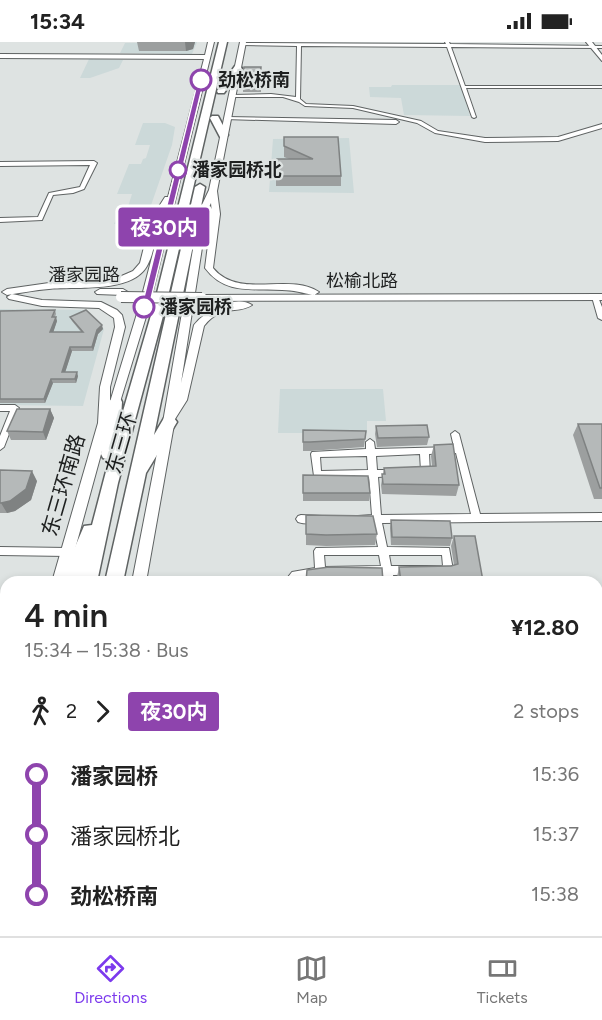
<!DOCTYPE html>
<html lang="en">
<head>
<meta charset="utf-8">
<style>
	body { margin:0; font-family:Figtree,"Noto Sans SC",sans-serif; background:#f6f6f6; color:#222; height:100vh; display:flex; flex-direction:column; font-size:22px; white-space:nowrap }
	* { box-sizing:border-box; margin:0 }
	p { font-size:20px; color:#767676 }
	.icon { flex:none; width:33px; height:33px; fill:none; stroke:currentColor; stroke-width:2; stroke-linecap:round; stroke-linejoin:round }
	.map { position:relative; flex:1; overflow:hidden }
	.details { position:absolute; left:0px; top:534px; width:603px; height:360px; display:flex; flex-direction:column; background:#fff; border-radius:18px 18px 0 0; box-shadow:0 3px 9px #0003 }
	.details>* { flex:none }
	.badge { padding:0 12px; border-radius:4px; font-size:21px; line-height:39px }
	.map>.badge { position:absolute; translate:-50% -50%; box-shadow:0 0 0 3px #fff }
	.legs { display:flex; align-items:center; gap:9px; height:66px; padding:0 24px; font-size:20px }
	.legs p { margin-inline-start:auto }
	.overview { display:flex; align-items:center; justify-content:space-between; height:102px; padding:0 24px }
	h1 { font-size:33px; font-weight:600; line-height:45px }
	ul { padding:0 24px; list-style:none }
	li { display:flex; align-items:center; gap:21px; height:60px; font-size:22px }
	li i { display:grid; place-items:center; width:9px; height:100%; margin:0 8px; background:currentColor }
	li i::after { content:''; width:15px; height:15px; margin:-8px; border:4px solid; border-radius:50%; background:#fff }
	li p { margin-inline-start:auto }
	li:first-child i { background:linear-gradient(#0000 50%,currentColor 0) }
	li:last-child i { background:linear-gradient(currentColor 50%,#0000 0) }
	.status { display:flex; justify-content:space-between; align-items:center; height:42px; padding:0 30px; background:#fff; direction:ltr }
	.status svg { height:16px; fill:currentColor }
	.menu { display:flex; justify-content:space-around; align-items:center; height:84px; border-top:2px solid #e0e0e0; background:#fff; font-size:16px; color:#767676 }
	.menu a { display:grid; justify-items:center; gap:3px }
	.menu .current { color:#7c3aed }
	.map>svg:first-child { display:block }
	.built { fill:#ccd9d9 }
	.lines { fill:none; stroke-linecap:round; stroke-linejoin:round }
	.street-casing { stroke:#5f6363; stroke-width:2 }
	.secondary-casing { stroke:#5f6363; stroke-width:2 }
	.highway-casing { stroke:#5f6363; stroke-width:3 }
	.street { fill:#fff; fill-rule:evenodd }
	.secondary { fill:#fff; fill-rule:evenodd }
	.highway { fill:#fff; fill-rule:evenodd }
	.secondary-bridge-casing { stroke:#5f6363; stroke-width:12; stroke-linecap:butt }
	.secondary-bridge { stroke:#fff; stroke-width:10 }
	.wall { fill:#9c9f9f }
	.shaded-wall { fill:#7f8282 }
	.building { fill:#b5b9b9; stroke:#7f8282; stroke-width:1.5 }
	.line-1 { fill:#8e44ad; stroke:#fff; stroke-width:1.5 }
	.stop-1-dot { fill:#fff; stroke:#8e44ad; stroke-width:3 }
	.labels { text-anchor:middle; dominant-baseline:central; stroke-width:4.5; stroke-linejoin:round; paint-order:stroke }
	.far-stop-label { font-size:18px; font-weight:bold; fill:#1e2020; stroke:#dee3e2; text-anchor:start }
	.far-street-label { font-size:18px; fill:#1e2020; stroke:#dee3e2 }
	.street-label { font-size:21px; fill:#1e2020; stroke:#dee3e2 }
</style>
</head>
<body>
<div class="status"><b>15:34</b><svg viewBox="0 0 49 12"><path d="M0 12V9h3v3zM5 12V6h3v6zM10 12V3h3v9zM15 12V0h3v12zM26 1h20v11H26zM47 4h2v5h-2z"/></svg></div>
<div class="map">
<svg width="602" height="894" viewBox="0 0 602 894">
	<rect width="100%" height="100%" fill="#dee3e2"/>
	<path class="built" d="M 197,0 L 192,12 L 120,11 L 125,1 Z
		M 89,17 L 123,18 L 119,26 L 90,36 L 80,36 Z
		M 392,43 L 461,43 L 470,74 L 404,73 L 401,56 L 370,55 L 369,45 L 391,45 Z
		M 143,81 L 165,81 L 175,85 L 172,103 L 149,169 L 130,182 L 114,182 L 118,173 L 127,168 L 132,152 L 117,152 L 129,122 L 141,122 L 143,117 L 146,116 L 150,103 L 135,103 Z
		M 349,96 L 354,151 L 269,150 L 273,97 Z
		M 0,267 L 86,268 L 104,287 L 83,364 L 0,363 Z
		M 280,347 L 383,347 L 386,379 L 367,379 L 367,391 L 278,391 Z"/>
	<g class="lines">
		<defs>
			<path id="street" d="M 445,0 L 449,0 L 450,2 L 602,4 L 602,6 L 451,5 L 465,44 L 602,44 L 602,46 L 466,46 L 476,75 L 474,76 L 472,75 L 447,5 L 301,4 L 300,57 L 306,62 L 353,64 L 421,79 L 438,89 L 485,96 L 558,95 L 602,82 L 602,86 L 558,99 L 485,100 L 435,91 L 417,81 L 353,66 L 305,64 L 299,60 L 283,55 L 232,55 L 230,54 L 232,53 L 271,52 L 296,55 L 297,4 L 243,3 L 242,1 L 446,2 Z
				M 227,75 L 396,78 L 399,80 L 396,82 L 225,77 L 225,76 Z
				M 94,119 L 97,121 L 84,147 L 73,151 L 53,153 L 42,178 L 0,180 L 0,176 L 38,175 L 49,151 L 80,145 L 90,123 L 0,124 L 0,120 Z
				M 595,253 L 598,255 L 602,265 L 602,278 L 598,276 L 592,255 Z
				M 0,363 L 15,363 L 19,366 L 4,405 L 0,408 L 0,394 L 10,369 L 0,369 Z
				M 455,389 L 459,392 L 480,472 L 602,471 L 602,479 L 382,481 L 387,505 L 449,506 L 453,528 L 451,531 L 448,532 L 393,533 L 394,540 L 384,540 L 383,533 C 365,533 307,529 296,540 L 284,540 L 292,530 L 315,526 L 314,509 L 316,506 L 378,505 L 373,481 L 358,480 L 356,477 L 358,474 L 372,473 L 369,435 L 314,434 L 311,412 L 312,410 L 366,407 L 366,400 L 370,397 L 374,400 L 375,407 L 454,405 L 451,392 ZM 456,411 L 471,472 L 381,473 L 378,435 L 393,434 L 397,431 L 393,428 L 377,428 L 376,414 L 420,412 L 421,429 L 418,432 L 419,434 L 426,435 L 430,432 L 429,412 ZM 367,414 L 368,428 L 321,429 L 320,415 ZM 324,513 L 379,513 L 381,524 L 325,525 ZM 389,513 L 442,513 L 443,524 L 391,524 Z
				M 301,473 L 321,474 L 323,477 L 321,480 C 315,482 304,482 298,480 L 296,477 L 298,474 Z
				M 0,505 L 67,506 L 70,507 L 72,510 L 70,513 L 67,514 L 0,513 Z
				M 602,608 L 602,618 L 597,619 L 597,609 Z
				M 579,888 L 593,888 L 595,894 L 581,894 Z"/>
			<path id="secondary" d="M 208,0 L 214,0 L 149,265 L 120,360 L 109,383 L 66,540 L 52,540 L 98,381 L 100,345 L 115,285 L 114,276 L 99,266 L 42,264 L 9,257 L 7,255 L 12,252 L 42,258 L 101,260 L 117,268 L 122,273 L 125,285 L 110,345 L 110,360 L 139,265 L 164,169 C 154,185 157,205 148,222 C 134,252 76,244 49,247 C 35,248 21,251 7,253 L 2,250 L 7,247 L 49,241 L 110,239 L 133,229 L 140,221 L 151,177 L 165,155 L 168,155 L 204,17 L 0,16 L 0,12 L 205,13 Z
				M 240,0 L 246,0 L 217,149 L 220,172 L 213,226 C 239,258 289,230 319,250 L 314,253 C 303,251 293,248 282,248 C 252,246 225,253 205,226 L 212,172 L 211,161 L 208,167 L 181,341 L 194,283 C 205,269 235,252 252,263 C 237,273 222,261 204,284 L 187,358 L 175,377 L 146,540 L 132,540 L 163,380 L 200,167 L 209,148 Z
				M 586,0 L 592,0 L 602,13 L 602,19 Z
				M 100,247 L 123,247 L 128,250 L 123,253 L 97,252 L 95,250 Z
				M 602,252 L 602,258 L 202,259 L 197,256 L 202,253 Z
				M 6,746 L 6,784 L 0,786 L 0,749 Z
				M 0,846 L 6,846 L 6,864 L 0,864 Z
				M 55,888 L 73,888 L 72,894 L 54,894 Z"/>
			<path id="highway" d="M 219,0 L 227,0 L 166,263 L 118,441 L 97,540 L 79,540 L 80,536 L 78,540 L 60,540 L 84,484 L 92,483 L 109,418 L 103,416 L 101,412 L 108,360 L 115,355 L 120,356 L 122,360 L 121,376 L 154,263 Z
				M 235,24 L 242,26 L 224,51 L 218,51 L 217,49 Z
				M 212,74 L 218,74 L 228,93 L 226,95 L 220,95 L 210,76 Z
				M 200,142 L 205,145 L 154,393 L 164,376 L 174,376 L 177,380 L 146,431 L 123,540 L 105,540 L 195,145 Z
				M 6,876 L 6,888 L 21,888 L 20,894 L 0,894 L 0,879 Z
				M 24,888 L 50,888 L 49,894 L 23,894 Z"/>
		</defs>
		<use href="#street" class="street-casing"/>
		<use href="#secondary" class="secondary-casing"/>
		<use href="#highway" class="highway-casing"/>
		<use href="#street" class="street"/>
		<use href="#secondary" class="secondary"/>
		<use href="#highway" class="highway"/>
		<defs>
			<path id="secondary-bridge" d="M 121,255 L 202,256"/>
		</defs>
		<use href="#secondary-bridge" class="secondary-bridge-casing"/>
		<use href="#secondary-bridge" class="secondary-bridge"/>
	</g>
	<path class="wall" d="M 137,0 L 195,0 L 193,7 L 186,9 L 139,9 Z
		M 261,25 L 261,50 L 243,50 L 243,41 Z
		M 284,95 L 341,134 L 341,144 L 276,144 L 276,134 L 289,117 L 284,115 Z
		M 55,268 L 56,272 L 55,275 L 57,279 L 53,290 L 81,290 L 72,279 L 70,275 L 103,287 L 98,292 L 93,309 L 72,309 L 65,330 L 78,334 L 76,341 L 53,341 L 45,361 L 0,361 L 0,269 Z
		M 50,367 L 54,376 L 46,398 L 11,398 L 7,389 Z
		M 578,382 L 602,382 L 602,457 L 594,457 L 573,393 Z
		M 376,384 L 429,395 L 427,403 L 377,405 L 375,392 Z
		M 303,388 L 366,389 L 364,405 L 310,409 L 303,409 Z
		M 434,403 L 459,443 L 456,454 L 382,452 L 381,443 L 384,426 L 432,424 L 431,414 Z
		M 0,428 L 37,439 L 31,458 L 15,469 L 7,471 L 0,471 Z
		M 303,433 L 370,451 L 369,459 L 303,459 Z
		M 306,473 L 377,492 L 375,503 L 326,504 L 306,503 Z
		M 391,478 L 452,496 L 450,504 L 391,503 L 390,486 Z
		M 454,494 L 483,539 L 483,540 L 397,540 L 397,535 L 399,525 L 454,523 L 451,504 Z"/>
	<path class="shaded-wall" d="M 185,0 L 195,0 L 193,7 L 186,9 Z
		M 56,275 L 57,279 L 52,294 L 50,290 Z
		M 102,283 L 103,287 L 98,292 L 93,309 L 92,305 L 97,288 Z
		M 70,305 L 72,309 L 64,334 L 62,330 Z
		M 77,330 L 78,334 L 76,341 L 75,337 Z
		M 51,337 L 53,341 L 45,361 L 44,357 Z
		M 50,367 L 54,376 L 46,398 L 43,390 Z
		M 32,429 L 37,439 L 31,458 L 15,469 L 7,471 L 1,461 Z"/>
	<path class="building" d="M 244,25 L 261,25 L 260,40 L 243,41 Z
		M 284,95 L 338,95 L 341,134 L 276,134 L 277,117 L 313,117 L 284,104 Z
		M 55,268 L 52,275 L 56,275 L 50,290 L 83,290 L 70,275 L 86,268 L 102,283 L 97,288 L 92,305 L 70,305 L 62,330 L 77,330 L 75,337 L 51,337 L 44,357 L 0,357 L 0,269 Z
		M 17,367 L 50,367 L 43,390 L 7,389 Z
		M 578,382 L 602,382 L 602,446 L 600,446 Z
		M 427,383 L 429,395 L 378,396 L 376,384 Z
		M 303,388 L 366,389 L 365,397 L 310,400 L 303,400 Z
		M 453,402 L 459,443 L 383,442 L 382,432 L 385,432 L 384,426 L 436,424 L 434,403 Z
		M 0,428 L 32,429 L 26,447 L 10,459 L 1,461 L 0,461 Z
		M 303,433 L 368,434 L 370,451 L 303,451 Z
		M 306,473 L 373,474 L 377,492 L 326,493 L 306,492 Z
		M 391,478 L 450,479 L 452,496 L 392,495 Z
		M 454,494 L 475,494 L 483,539 L 461,538 L 461,540 L 401,540 L 399,525 L 451,524 L 458,522 Z
		M 329,525 L 382,526 L 383,540 L 306,540 L 307,528 Z"/>
	<path class="line-1" d="M 201,36 L 204,38 L 149,265 L 141,267 L 198,38 Z"/>
	<g class="stop-1-dot">
		<circle cx="201" cy="38" r="10"/>
		<circle cx="178" cy="128" r="8"/>
		<circle cx="144" cy="265" r="10"/>
	</g>
	<g class="labels">
		<g class="far-stop-label">
			<text x="218" y="38">劲松桥南</text>
			<text x="192" y="128">潘家园桥北</text>
			<text x="160" y="265">潘家园桥</text>
		</g>
		<g class="far-street-label">
			<text x="84" y="233">潘家园路</text>
			<text x="362" y="239">松榆北路</text>
		</g>
		<g class="street-label">
			<text transform="translate(121 401) rotate(-74)">东三环</text>
			<text transform="translate(63 443) rotate(-74)">东三环南路</text>
		</g>
	</g>
</svg>
<b class="badge" style="left:164px;top:185px;background:#8e44ad;color:#fff">夜30内</b>
<section class="details">
<div class="overview"><div><h1>4 min</h1><p>15:34 – 15:38 · Bus</p></div><b>¥12.80</b></div>
<div class="legs"><svg class="icon" aria-label="walk" viewBox="0 0 24 24"><circle cx="13" cy="4" r="2"/><path d="M13 8l-2 6 4 7M11 14l-3 7M7 12l3-4h3l4 4"/></svg>2<svg class="icon" aria-label="forward" viewBox="0 0 24 24"><path d="M9 5l7 7-7 7"/></svg><b class="badge" style="background:#8e44ad;color:#fff">夜30内</b><p>2 stops</p></div>
<ul>
<li><i style="color:#8e44ad"></i><b>潘家园桥</b><p>15:36</p></li>
<li><i style="color:#8e44ad"></i><span>潘家园桥北</span><p>15:37</p></li>
<li><i style="color:#8e44ad"></i><b>劲松桥南</b><p>15:38</p></li>
</ul>
</section>
</div>
<nav class="menu">
<a class="current"><svg class="icon" aria-label="directions" viewBox="0 0 24 24"><path d="M12 3l9 9-9 9-9-9zM9 14v-3h6M13 9l2 2-2 2"/></svg>Directions</a>
<a><svg class="icon" aria-label="map" viewBox="0 0 24 24"><path d="M3 6l6-2 6 2 6-2v14l-6 2-6-2-6 2zM9 4v14M15 6v14"/></svg>Map</a>
<a><svg class="icon" aria-label="tickets" viewBox="0 0 24 24"><path d="M3 7h18v10H3zM15 7v10"/></svg>Tickets</a>
</nav>
</body>
</html>
